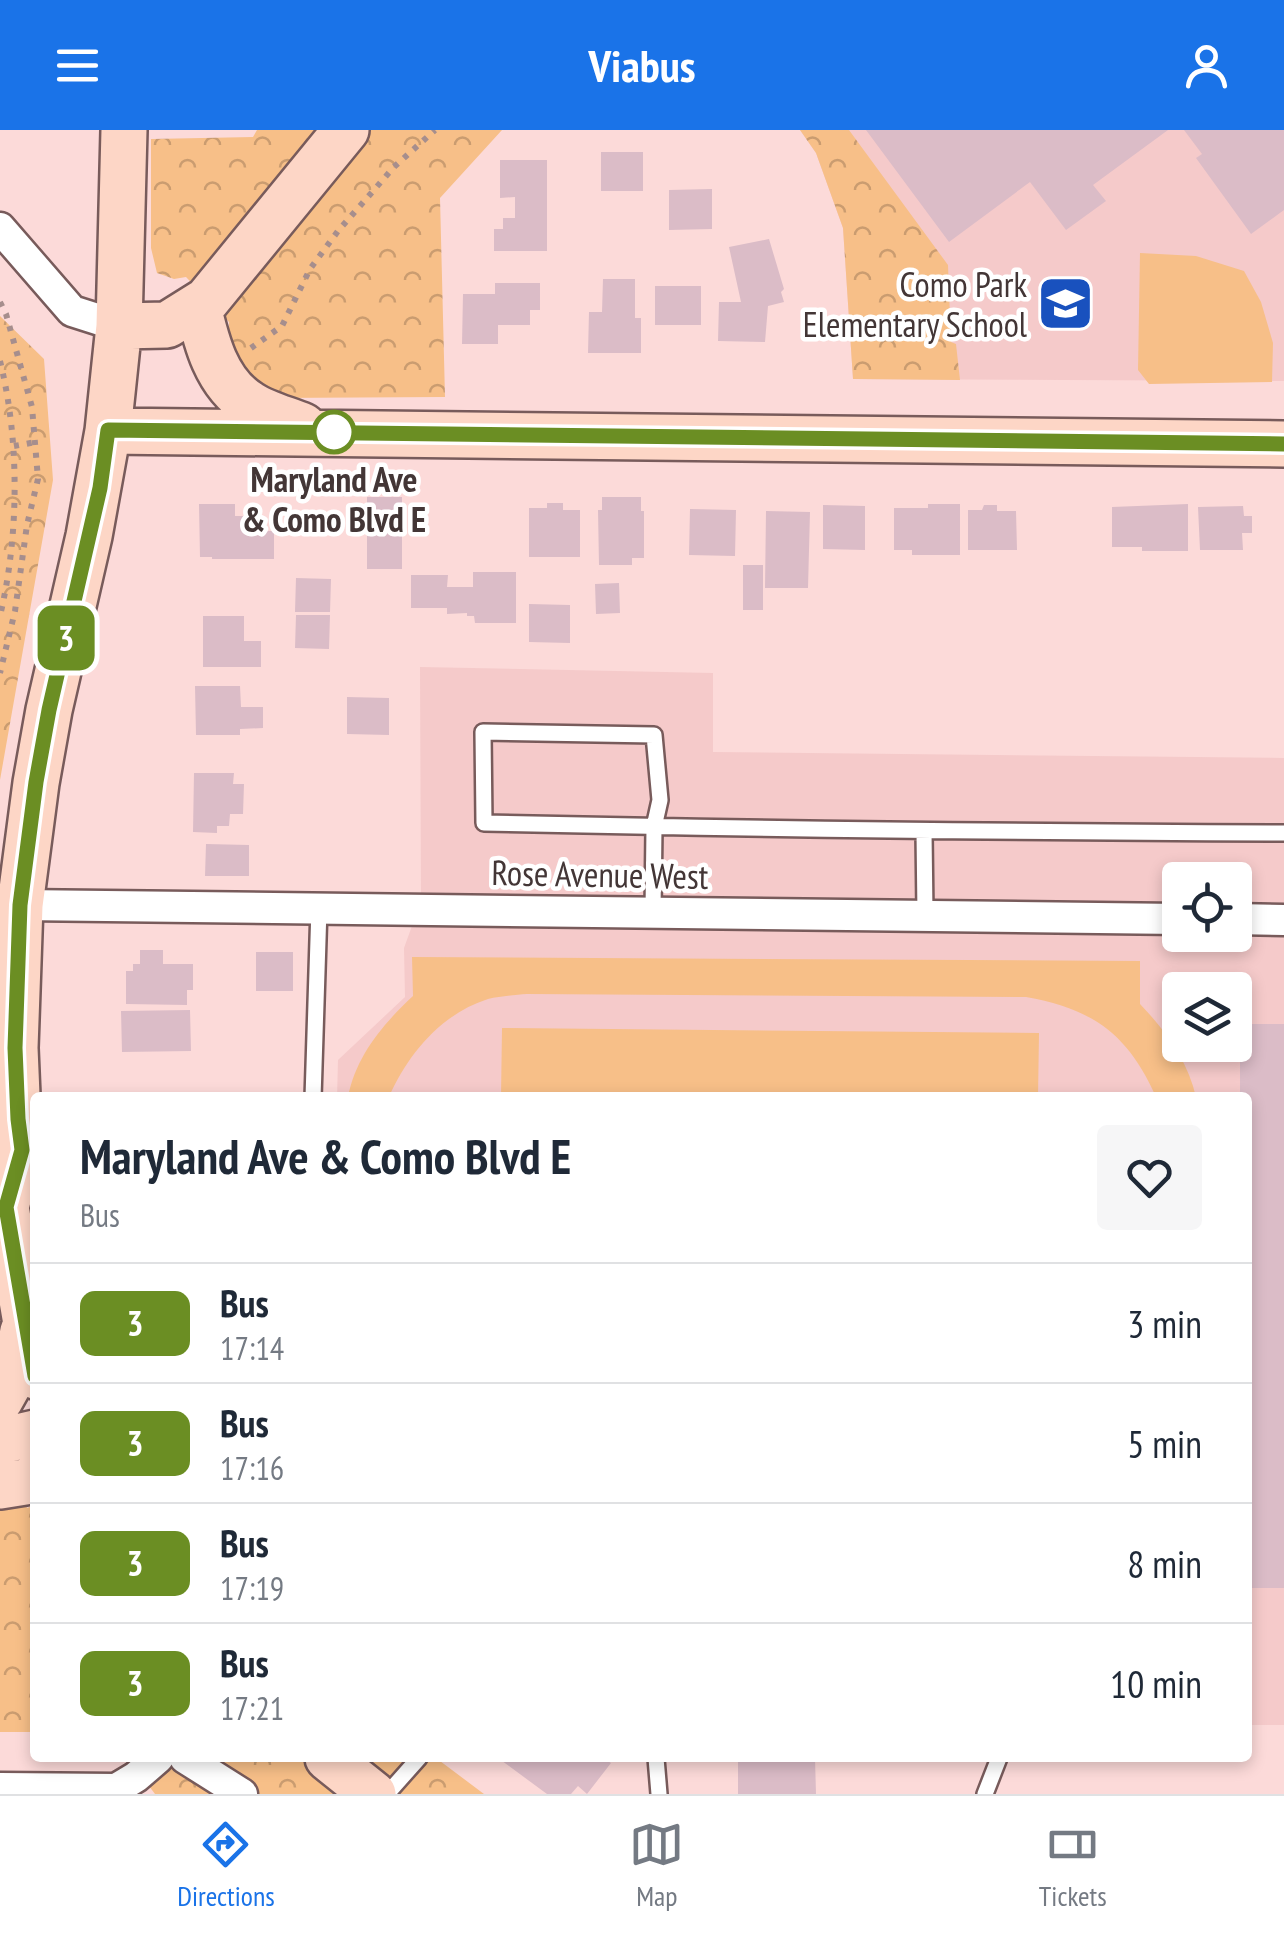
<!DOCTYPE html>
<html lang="en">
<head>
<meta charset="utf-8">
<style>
	body { margin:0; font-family:"PT Sans Narrow",sans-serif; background:#f6f6f7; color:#1f2937; height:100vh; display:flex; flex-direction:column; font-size:38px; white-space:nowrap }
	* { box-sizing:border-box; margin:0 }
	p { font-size:32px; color:#747a83 }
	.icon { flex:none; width:55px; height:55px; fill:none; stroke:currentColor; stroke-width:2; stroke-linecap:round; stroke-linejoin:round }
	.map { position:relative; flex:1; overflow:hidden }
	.drawer { position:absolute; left:30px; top:962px; width:1222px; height:670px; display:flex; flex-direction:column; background:#fff; border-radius:10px; box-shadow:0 5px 15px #0003 }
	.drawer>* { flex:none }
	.badge { padding:0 20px; border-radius:15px; font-size:35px; line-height:65px }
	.controls { position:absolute; left:1162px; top:732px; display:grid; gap:20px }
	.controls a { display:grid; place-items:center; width:90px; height:90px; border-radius:10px; background:#fff; box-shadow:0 5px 15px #0003; font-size:50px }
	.map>.badge { position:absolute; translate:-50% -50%; box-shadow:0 0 0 5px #fff }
	.round { display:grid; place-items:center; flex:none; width:105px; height:105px; border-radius:10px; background:#f6f6f7 }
	.headline { display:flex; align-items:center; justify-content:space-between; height:170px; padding:0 50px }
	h1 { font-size:48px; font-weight:600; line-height:75px }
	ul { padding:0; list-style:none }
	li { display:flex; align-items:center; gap:30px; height:120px; padding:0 50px; border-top:2px solid #e0e1e3 }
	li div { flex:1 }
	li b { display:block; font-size:38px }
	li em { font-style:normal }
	li .badge { min-width:110px; font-weight:700; text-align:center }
	header { display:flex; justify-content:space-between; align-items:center; height:130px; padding:0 50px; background:#1a73e8; color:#fff; font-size:45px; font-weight:600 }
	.tabs { display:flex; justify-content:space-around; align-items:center; height:140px; border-top:2px solid #e0e1e3; background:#fff; font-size:28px; color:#747a83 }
	.tabs a { display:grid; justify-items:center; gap:5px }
	.tabs .selected { color:#1a73e8 }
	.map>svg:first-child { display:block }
	.built { fill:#f5caca; fill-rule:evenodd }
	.park { fill:url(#park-crowns) }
	.garden { fill:#f7bf88 }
	.building { fill:#dbbcc7 }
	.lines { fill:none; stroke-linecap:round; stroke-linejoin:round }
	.lane-casing { stroke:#785b5b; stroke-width:20 }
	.street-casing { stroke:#785b5b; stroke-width:35 }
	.secondary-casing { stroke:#785b5b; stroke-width:50 }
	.path { stroke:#a68e8d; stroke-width:6; stroke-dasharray:5 8; stroke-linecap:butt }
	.lane { stroke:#fff; stroke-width:15 }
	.street { stroke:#fff; stroke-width:30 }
	.secondary { stroke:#fdd6c6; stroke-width:45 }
	.line-casing { stroke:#fff; stroke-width:22 }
	.line { stroke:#6b8e23; stroke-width:15 }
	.stop-dot { fill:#fff; stroke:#6b8e23; stroke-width:5 }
	.labels { text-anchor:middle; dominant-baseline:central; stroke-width:9; stroke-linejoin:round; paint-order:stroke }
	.poi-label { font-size:35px; fill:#433636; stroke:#fff; text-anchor:end }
	.stop-label { font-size:35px; font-weight:bold; fill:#433636; stroke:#fff }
	.street-label { font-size:35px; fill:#433636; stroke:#fff }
</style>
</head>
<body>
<header><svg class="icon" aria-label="menu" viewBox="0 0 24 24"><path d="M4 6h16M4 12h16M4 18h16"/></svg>Viabus<svg class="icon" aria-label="person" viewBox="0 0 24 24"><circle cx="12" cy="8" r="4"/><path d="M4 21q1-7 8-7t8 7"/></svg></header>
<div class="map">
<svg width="1284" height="1664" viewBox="0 0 1284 1664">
	<defs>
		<pattern id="park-crowns" width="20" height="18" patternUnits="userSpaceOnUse" patternTransform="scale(2.5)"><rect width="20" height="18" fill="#f7bf88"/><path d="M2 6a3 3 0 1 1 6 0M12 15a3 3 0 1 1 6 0" fill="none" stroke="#ca9c70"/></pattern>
	</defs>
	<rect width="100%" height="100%" fill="#fcdad9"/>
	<path class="built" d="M 800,0 L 1284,0 L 1284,251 L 853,249 L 843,98 L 816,23 Z
		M 420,537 L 713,543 L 713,622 L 1284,628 L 1284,1595 L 1248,1595 L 1248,968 L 337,968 L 338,930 L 405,867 L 404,818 L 421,771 ZM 1180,750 L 1235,750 L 1235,805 L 1180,805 ZM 1180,860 L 1235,860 L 1235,915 L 1180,915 Z"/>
	<path class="park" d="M 257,0 L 502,0 L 440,68 L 445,267 L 272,268 L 250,253 L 229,220 L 229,192 L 186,147 L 174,149 L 157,143 L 151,118 L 151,9 L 253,7 Z
		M 800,0 L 849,0 L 948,135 L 951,212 L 956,214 L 960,250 L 853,249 L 843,98 L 816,23 Z
		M 0,186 L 44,229 L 53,350 L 0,650 Z
		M 0,1262 L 27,1378 L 35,1375 L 35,1602 L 0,1602 Z
		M 128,1628 L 436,1628 L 484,1664 L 155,1664 Z"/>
	<path class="garden" d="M 1140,123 L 1196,126 L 1244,141 L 1261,172 L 1273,213 L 1272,252 L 1149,254 L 1138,240 Z
		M 412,827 L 1140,831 L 1140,874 C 1165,900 1188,931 1196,967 L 1156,967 C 1128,904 1093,879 1026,867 L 527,864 C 515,865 500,866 488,869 C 441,884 408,924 389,967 L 348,967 C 356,926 383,894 413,866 Z
		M 502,898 L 1039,903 L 1038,967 L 501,967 Z"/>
	<path class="building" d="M 866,0 L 1168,0 L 1093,55 L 1106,71 L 1066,100 L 1030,52 L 949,112 Z
		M 1184,0 L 1284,0 L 1284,80 L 1251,104 L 1196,28 L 1202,24 Z
		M 601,22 L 643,22 L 643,61 L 601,61 Z
		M 500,30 L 547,30 L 547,121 L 494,121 L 494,99 L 503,99 L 503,88 L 515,88 L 515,67 L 500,68 Z
		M 712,59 L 712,99 L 669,100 L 669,60 Z
		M 769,109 L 784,159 L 781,162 L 784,172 L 768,176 L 765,212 L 718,211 L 719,172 L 741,172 L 729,117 Z
		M 603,149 L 635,149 L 635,188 L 641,188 L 641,223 L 588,223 L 589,182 L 602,182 Z
		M 495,153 L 540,153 L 540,180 L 530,180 L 530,195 L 498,195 L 498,214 L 462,214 L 463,164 L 495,164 Z
		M 655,156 L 701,156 L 701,195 L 655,195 Z
		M 367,367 L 402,367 L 402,439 L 367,439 Z
		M 602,367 L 641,367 L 641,381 L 644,381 L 644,428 L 632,428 L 632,435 L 599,435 L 598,380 L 602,380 Z
		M 547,373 L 563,373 L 563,380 L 580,380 L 580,427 L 529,427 L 529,378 L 547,378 Z
		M 199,374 L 235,374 L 235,386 L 264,386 L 265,401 L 274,401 L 274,429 L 212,429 L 212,427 L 200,427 Z
		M 928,374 L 960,374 L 960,425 L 912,425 L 912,420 L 894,420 L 894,378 L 928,378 Z
		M 1188,374 L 1188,421 L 1142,421 L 1142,417 L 1112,417 L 1112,377 Z
		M 823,375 L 865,376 L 865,420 L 823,419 Z
		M 984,375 L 997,375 L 997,381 L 1016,381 L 1017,420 L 968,420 L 968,380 L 982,380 Z
		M 1243,376 L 1244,386 L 1252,386 L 1252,403 L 1242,403 L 1243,420 L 1200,420 L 1198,377 Z
		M 690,379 L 736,380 L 735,426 L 689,425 Z
		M 766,381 L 810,382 L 808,458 L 765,458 Z
		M 743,435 L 763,435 L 763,480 L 743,480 Z
		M 473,442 L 516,442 L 516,493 L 475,493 L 474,486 L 467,486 L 467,483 L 447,484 L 447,478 L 411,478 L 411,445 L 448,445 L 447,457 L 473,457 Z
		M 296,448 L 331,449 L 330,482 L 295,482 Z
		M 619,453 L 620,483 L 596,484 L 595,454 Z
		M 529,474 L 570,475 L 570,513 L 529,512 Z
		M 296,485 L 330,485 L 329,519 L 295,518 Z
		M 203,486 L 244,486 L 244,511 L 261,511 L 261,537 L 203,537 Z
		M 195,556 L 240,556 L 241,577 L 263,577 L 263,598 L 240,599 L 240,605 L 196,605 Z
		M 347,567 L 389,568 L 389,605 L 347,604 Z
		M 194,643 L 234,643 L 233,654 L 244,654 L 243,684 L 230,684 L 229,696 L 217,696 L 217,703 L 193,702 Z
		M 206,714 L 249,715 L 249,746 L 205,746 Z
		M 140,820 L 163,820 L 163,834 L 193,834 L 193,860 L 187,860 L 187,875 L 126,874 L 126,841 L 133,841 L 133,834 L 140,834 Z
		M 256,822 L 293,822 L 293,861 L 256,861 Z
		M 190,880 L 191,921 L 122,922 L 121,881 Z
		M 1240,894 L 1284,894 L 1284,1458 L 1248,1458 L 1248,968 L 1240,968 Z
		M 498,1628 L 603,1628 L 611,1633 L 587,1664 L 578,1656 L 571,1664 L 547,1664 Z
		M 738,1628 L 815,1628 L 816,1664 L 738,1664 Z"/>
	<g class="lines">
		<defs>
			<path id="lane" d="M 924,702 L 925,785
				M 653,782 L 654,697 L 660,670 L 654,605 L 483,602 L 484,693 C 751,699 1017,702 1284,703
				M 313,968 L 319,778
				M 656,1628 L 659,1664
				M 387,1664 L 419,1628
				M 985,1664 L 999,1628"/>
			<path id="street" d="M 0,98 L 72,181 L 119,196
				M 20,775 L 1180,789
				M 1235,789 L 1284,790
				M 185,1628 L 242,1664
				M 0,1658 L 116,1659 L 136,1647 L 158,1628"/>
			<path id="secondary" d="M 198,176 C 206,211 216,253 250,274 C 265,284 286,289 303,296
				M 119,196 L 167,195 L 207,170 L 346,0
				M 108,301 L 1284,314
				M 21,1020 L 6,1077 L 35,1246
				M 35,1047 L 21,1020 L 18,989 L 15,918 L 20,775 L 36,653 L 49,580 L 89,406 L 108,301 L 119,196 L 124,0
				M 0,1270 L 14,1245 L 23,1201
				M 0,1311 L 35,1303
				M 0,1356 L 25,1352 L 35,1348
				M 328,1628 L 373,1664"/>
		</defs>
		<use href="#lane" class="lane-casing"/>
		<use href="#street" class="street-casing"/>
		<use href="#secondary" class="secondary-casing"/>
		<path class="path" d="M 0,172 L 6,184 L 32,277 L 38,349 L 27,395 L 15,481 L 0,543
			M 251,218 L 282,196 L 310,139 L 338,101 L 394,37 L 435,0
			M 0,231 C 20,311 19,406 0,486
			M 14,316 L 36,312"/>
		<use href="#lane" class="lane"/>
		<use href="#street" class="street"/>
		<use href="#secondary" class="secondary"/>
	</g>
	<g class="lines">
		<defs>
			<path id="line" d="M 35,1246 L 6,1077 L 22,1020 L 18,989 L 15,918 L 20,775 L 36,652 L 49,580 L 100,358 L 108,300 L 1284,314"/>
		</defs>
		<use href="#line" class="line-casing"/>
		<use href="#line" class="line"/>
	</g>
	<defs>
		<symbol id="school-square" viewBox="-11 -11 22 22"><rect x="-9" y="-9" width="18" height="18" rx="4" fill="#1951be" stroke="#fff"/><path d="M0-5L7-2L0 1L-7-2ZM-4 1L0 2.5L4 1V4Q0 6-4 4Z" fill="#fff"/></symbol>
	</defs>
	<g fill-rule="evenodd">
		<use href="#school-square" x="1034" y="142" width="63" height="63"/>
	</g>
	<circle class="stop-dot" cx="334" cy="302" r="20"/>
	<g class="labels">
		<g class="poi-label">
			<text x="1027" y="154">Como Park<tspan x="1027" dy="40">Elementary School</tspan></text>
		</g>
		<g class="stop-label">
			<text x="334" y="349">Maryland Ave<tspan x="334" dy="40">&amp; Como Blvd E</tspan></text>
		</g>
		<g class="street-label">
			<text transform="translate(600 744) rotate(1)">Rose Avenue West</text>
		</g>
	</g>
</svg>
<div class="controls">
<a><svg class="icon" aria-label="locate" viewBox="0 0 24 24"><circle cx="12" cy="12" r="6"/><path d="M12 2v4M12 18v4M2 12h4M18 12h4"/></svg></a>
<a><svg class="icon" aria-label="layers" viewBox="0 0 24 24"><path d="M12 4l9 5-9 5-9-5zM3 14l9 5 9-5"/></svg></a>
</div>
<b class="badge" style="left:66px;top:508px;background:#6b8e23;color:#fff">3</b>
<section class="drawer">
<div class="headline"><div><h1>Maryland Ave &amp; Como Blvd E</h1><p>Bus</p></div><a class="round"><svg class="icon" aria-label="heart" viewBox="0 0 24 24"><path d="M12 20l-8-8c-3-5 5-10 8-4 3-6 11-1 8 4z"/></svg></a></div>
<ul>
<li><span class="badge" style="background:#6b8e23;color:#fff">3</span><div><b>Bus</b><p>17:14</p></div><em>3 min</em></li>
<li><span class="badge" style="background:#6b8e23;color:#fff">3</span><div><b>Bus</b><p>17:16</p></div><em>5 min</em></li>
<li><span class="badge" style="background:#6b8e23;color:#fff">3</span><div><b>Bus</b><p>17:19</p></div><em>8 min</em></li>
<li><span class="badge" style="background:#6b8e23;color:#fff">3</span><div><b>Bus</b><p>17:21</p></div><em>10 min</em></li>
</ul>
</section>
</div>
<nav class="tabs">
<a class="selected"><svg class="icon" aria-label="directions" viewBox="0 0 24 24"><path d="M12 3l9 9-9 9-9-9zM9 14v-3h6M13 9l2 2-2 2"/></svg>Directions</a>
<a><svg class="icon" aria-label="map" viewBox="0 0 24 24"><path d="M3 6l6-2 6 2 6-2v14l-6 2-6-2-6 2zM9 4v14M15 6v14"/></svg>Map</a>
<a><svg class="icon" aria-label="tickets" viewBox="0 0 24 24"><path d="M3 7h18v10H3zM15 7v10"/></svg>Tickets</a>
</nav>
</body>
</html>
